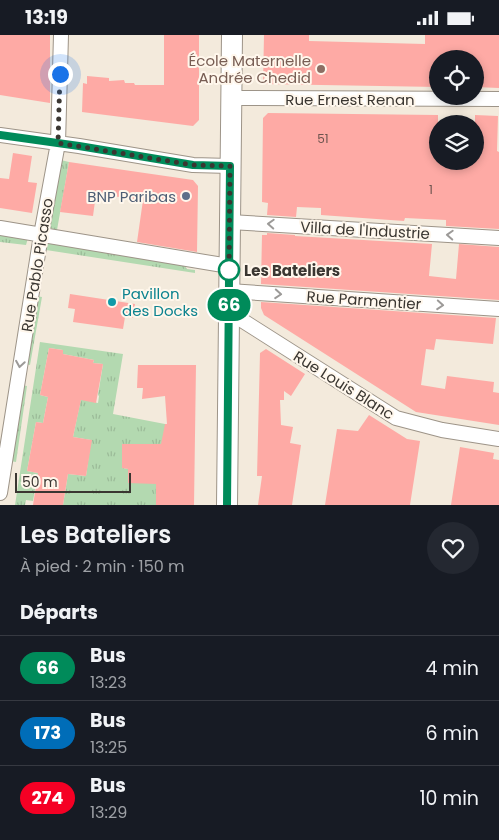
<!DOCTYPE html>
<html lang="fr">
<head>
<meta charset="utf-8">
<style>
	body { margin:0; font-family:Poppins,sans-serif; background:#242831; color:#f1f3f6; height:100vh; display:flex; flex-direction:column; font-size:19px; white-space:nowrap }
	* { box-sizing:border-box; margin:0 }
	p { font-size:16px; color:#9ea1a6 }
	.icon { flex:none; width:28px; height:28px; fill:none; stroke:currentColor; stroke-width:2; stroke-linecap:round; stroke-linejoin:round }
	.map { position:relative; height:470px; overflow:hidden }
	.details { display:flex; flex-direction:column; background:#171b24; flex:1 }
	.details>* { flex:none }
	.badge { padding:0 10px; border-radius:16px; font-size:18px; line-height:32px }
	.buttons { position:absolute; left:429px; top:15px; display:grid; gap:10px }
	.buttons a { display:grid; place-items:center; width:55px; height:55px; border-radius:50%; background:#171b24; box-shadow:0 2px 8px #0003; font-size:25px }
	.scale { position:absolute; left:15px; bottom:12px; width:116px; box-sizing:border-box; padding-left:5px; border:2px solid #3a3631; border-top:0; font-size:14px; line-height:18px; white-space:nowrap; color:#3a3631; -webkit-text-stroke:4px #fff7ec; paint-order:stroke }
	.you { position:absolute; width:25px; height:25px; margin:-12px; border:4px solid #fff; border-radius:50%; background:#1a73e8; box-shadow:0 0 0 8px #1a73e833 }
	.map>.badge { position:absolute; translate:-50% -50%; box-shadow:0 0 0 2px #fff }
	h2 { padding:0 20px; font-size:19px; line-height:45px }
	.round { display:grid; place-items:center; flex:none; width:52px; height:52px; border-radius:26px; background:#242831 }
	.summary { display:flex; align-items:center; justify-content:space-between; height:85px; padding:0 20px }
	h1 { font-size:24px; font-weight:600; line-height:38px }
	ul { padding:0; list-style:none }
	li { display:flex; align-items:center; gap:15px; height:65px; padding:0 20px; border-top:1px solid #363941 }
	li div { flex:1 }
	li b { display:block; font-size:19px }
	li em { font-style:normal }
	li .badge { min-width:55px; font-weight:700; text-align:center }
	.status { display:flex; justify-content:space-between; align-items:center; height:35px; padding:0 25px; background:#171b24; direction:ltr }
	.status svg { height:14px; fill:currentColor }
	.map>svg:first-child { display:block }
	.grass { fill:url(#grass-tufts) }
	.building { fill:#feaaa5 }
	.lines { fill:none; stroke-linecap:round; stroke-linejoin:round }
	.street-casing { stroke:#9d9488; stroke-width:16 }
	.secondary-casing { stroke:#9d9488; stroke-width:22 }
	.street { stroke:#fff; stroke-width:14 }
	.secondary { stroke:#fff; stroke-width:20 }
	.oneway { stroke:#9c9a98 }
	.line-casing { stroke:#fff; stroke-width:11 }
	.line { stroke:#008b5a; stroke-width:8 }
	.walk { stroke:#3a3631; stroke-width:5; stroke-dasharray:0 9 }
	.education-dot { fill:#8d6e63; stroke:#fff7ec; stroke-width:2 }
	.service-dot { fill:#5c6f8a; stroke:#fff7ec; stroke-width:2 }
	.stop-dot { fill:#fff; stroke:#008b5a; stroke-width:2.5 }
	.culture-dot { fill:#0f9aa8; stroke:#fff7ec; stroke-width:2 }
	.labels { text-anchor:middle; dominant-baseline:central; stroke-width:4; stroke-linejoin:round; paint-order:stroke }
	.number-label { font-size:12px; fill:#6b534e }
	.education-label { font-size:15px; fill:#785e54; stroke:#fff7ec; text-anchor:end }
	.street-label { font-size:15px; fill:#3a3631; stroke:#fff7ec }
	.service-label { font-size:15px; fill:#4e5e75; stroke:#fff7ec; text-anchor:end }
	.stop-label { font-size:15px; font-weight:bold; fill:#3a3631; stroke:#fff7ec; text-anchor:start }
	.culture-label { font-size:15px; fill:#0d838f; stroke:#fff7ec; text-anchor:start }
</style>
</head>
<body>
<div class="status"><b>13:19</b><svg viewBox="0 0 49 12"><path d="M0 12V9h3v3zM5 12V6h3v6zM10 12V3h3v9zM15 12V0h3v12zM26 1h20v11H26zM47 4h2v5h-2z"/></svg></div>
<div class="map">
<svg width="499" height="470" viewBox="0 0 499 470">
	<defs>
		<pattern id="grass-tufts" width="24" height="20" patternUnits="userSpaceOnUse" patternTransform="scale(1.25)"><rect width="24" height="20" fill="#b3d9b0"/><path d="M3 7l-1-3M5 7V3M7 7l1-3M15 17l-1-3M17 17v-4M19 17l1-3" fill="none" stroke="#9bbb98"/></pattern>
	</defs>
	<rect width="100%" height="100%" fill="#f3eadc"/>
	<path class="grass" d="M 61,125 L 69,127 L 57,195 L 50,193 Z
		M 0,199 L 28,203 L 26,210 L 0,207 Z
		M 47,207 L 183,229 L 187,234 L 195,235 L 195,238 L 46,215 Z
		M 36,261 L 42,262 L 30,330 L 25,329 Z
		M 40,307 L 123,319 L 113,379 L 165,389 L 165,403 L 163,409 L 122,409 L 122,433 L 128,434 L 128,447 L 142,448 L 156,445 L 156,470 L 63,470 L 68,439 L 86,441 L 91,405 L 73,402 L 82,359 L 89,366 L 98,368 L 99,361 L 98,360 L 103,329 L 93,328 L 94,325 L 63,319 L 63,315 L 49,313 L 40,360 L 48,362 L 43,388 L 36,387 L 27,436 L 38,438 L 33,466 L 26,465 L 25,470 L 15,470 Z
		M 21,350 L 27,351 L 16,427 L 10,426 Z"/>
	<path class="building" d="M 0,0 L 50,0 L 50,68 L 0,60 Z
		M 164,0 L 199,0 L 199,85 L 193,91 L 82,77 L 83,48 L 87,49 L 87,41 L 109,43 L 109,46 L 124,45 L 125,48 L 134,48 L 135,50 L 164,50 Z
		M 264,0 L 309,0 L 309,6 L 425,9 L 425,0 L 499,0 L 499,53 L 475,52 L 475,24 L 438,24 L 438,52 L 263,49 Z
		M 268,78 L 438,80 L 438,126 L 475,126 L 475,80 L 498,81 L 497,116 L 499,117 L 499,194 L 446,191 L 446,185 L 405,183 L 404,186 L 321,180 L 321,173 L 297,172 L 296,182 L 267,180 L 268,168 L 262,167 L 263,83 Z
		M 13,118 L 32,121 L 28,147 L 37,148 L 32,178 L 0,173 L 0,143 L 9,144 Z
		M 69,127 L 193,145 L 198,151 L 197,217 L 137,207 L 143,165 L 96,159 L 93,181 L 60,177 Z
		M 267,198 L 295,200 L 295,201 L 432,209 L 429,241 L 456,244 L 459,209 L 499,212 L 499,265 L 261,249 L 262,200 L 267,200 Z
		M 70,259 L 135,269 L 133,283 L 125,282 L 123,294 L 73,287 L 75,274 L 68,273 Z
		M 261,267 L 496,283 L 493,309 L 436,304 L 434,315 L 426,314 L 421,350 L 445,354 L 447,341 L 494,347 L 493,357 L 499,358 L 499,390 L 416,377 L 264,280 L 261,273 Z
		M 49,313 L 63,315 L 63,319 L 94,325 L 93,328 L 103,329 L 96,368 L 81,365 L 73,402 L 92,405 L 86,441 L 68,439 L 63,470 L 33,470 L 38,438 L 27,436 L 36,387 L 43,388 L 48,362 L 40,360 Z
		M 266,314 L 305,339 L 291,361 L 284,356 L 284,365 L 280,365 L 281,390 L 293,392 L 290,408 L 301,410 L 292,470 L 258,470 L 262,441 L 257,441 L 260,318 Z
		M 138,330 L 196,330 L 194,470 L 156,470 L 156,449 L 128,448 L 128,434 L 122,433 L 122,409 L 161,409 L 165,389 L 167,389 L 165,361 L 142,364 L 143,353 L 137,353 Z
		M 369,380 L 407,404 L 420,406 L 410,470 L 325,470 L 337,394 L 358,396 Z
		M 460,412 L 494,418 L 493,424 L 499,425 L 499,470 L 451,470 Z"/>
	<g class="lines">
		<defs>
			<path id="street" d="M 232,63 L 499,64
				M 0,100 L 79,111 L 193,130 L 230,131
				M 230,187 L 499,203
				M 0,193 L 229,231
				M 229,256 L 499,274
				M 229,277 L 396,383 L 442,395 L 499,404
				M 0,458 L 41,200 L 58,108 L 61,0"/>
			<path id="secondary" d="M 227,470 L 232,0"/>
		</defs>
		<use href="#street" class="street-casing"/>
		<use href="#secondary" class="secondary-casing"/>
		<use href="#street" class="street"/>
		<use href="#secondary" class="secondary"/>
	</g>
	<defs><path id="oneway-chevron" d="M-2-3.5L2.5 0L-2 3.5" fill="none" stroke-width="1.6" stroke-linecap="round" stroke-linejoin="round" transform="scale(1.25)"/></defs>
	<g class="oneway">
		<use href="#oneway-chevron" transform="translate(271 189) rotate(-177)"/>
		<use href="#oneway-chevron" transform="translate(450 200) rotate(-177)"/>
		<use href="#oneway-chevron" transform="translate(278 259) rotate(4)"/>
		<use href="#oneway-chevron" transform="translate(440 270) rotate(4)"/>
		<use href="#oneway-chevron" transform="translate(20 329) rotate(99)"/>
	</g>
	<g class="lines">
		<defs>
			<path id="line" d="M 0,100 L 79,111 L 193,130 L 230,131 L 227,470"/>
		</defs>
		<use href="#line" class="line-casing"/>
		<use href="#line" class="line"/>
		<path class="walk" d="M 60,39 L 58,108 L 193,130 L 230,131 L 229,235"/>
	</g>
	<circle class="education-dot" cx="321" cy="34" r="5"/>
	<circle class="service-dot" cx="186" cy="161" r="5"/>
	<circle class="stop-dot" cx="229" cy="235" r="10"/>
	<circle class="culture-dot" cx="112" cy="267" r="5"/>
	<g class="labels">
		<g class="number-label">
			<text x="323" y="103">51</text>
			<text x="431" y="154">1</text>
		</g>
		<g class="education-label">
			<text x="311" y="25">École Maternelle<tspan x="311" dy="17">Andrée Chedid</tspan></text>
		</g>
		<g class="street-label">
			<text x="350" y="64">Rue Ernest Renan</text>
			<text transform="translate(365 195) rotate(3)">Villa de l'Industrie</text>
			<text transform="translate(37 230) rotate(-81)">Rue Pablo Picasso</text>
			<text transform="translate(364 265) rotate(4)">Rue Parmentier</text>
			<text transform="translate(344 350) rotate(32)">Rue Louis Blanc</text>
		</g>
		<g class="service-label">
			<text x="176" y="161">BNP Paribas</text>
		</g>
		<g class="stop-label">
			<text x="244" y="235">Les Bateliers</text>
		</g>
		<g class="culture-label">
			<text x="122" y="258">Pavillon<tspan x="122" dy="17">des Docks</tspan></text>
		</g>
	</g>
</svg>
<div class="buttons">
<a><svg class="icon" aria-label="locate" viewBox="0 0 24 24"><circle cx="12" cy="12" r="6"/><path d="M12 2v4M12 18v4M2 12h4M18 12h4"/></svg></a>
<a><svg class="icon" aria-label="layers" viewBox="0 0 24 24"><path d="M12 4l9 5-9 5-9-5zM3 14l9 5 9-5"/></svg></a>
</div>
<div class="scale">50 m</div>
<div class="you" style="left:60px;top:39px"></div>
<b class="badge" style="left:229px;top:270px;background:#008b5a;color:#fff">66</b>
</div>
<section class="details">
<div class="summary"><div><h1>Les Bateliers</h1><p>À pied · 2 min · 150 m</p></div><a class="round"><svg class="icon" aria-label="heart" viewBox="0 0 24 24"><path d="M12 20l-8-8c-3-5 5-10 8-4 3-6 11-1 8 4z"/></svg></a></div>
<h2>Départs</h2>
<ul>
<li><span class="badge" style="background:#008b5a;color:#fff">66</span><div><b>Bus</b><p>13:23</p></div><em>4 min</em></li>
<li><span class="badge" style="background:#006db8;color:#fff">173</span><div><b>Bus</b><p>13:25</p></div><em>6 min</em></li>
<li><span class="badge" style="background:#f50024;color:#fff">274</span><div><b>Bus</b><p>13:29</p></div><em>10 min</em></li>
</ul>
</section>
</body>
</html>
